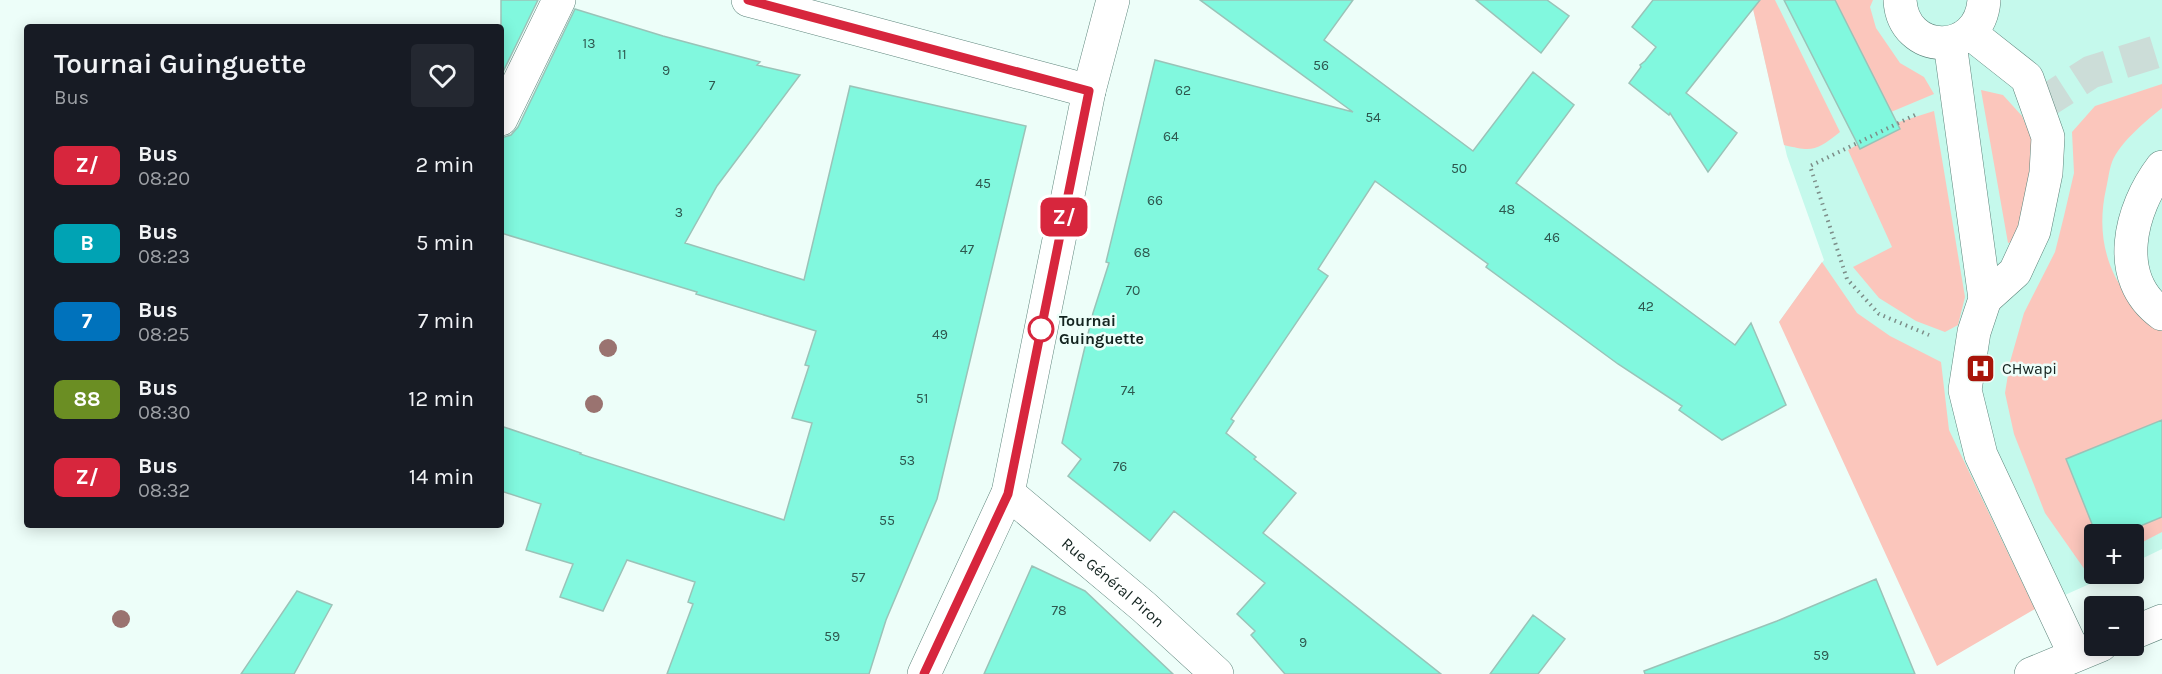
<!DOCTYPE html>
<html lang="en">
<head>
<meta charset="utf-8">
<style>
	body { margin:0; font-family:Karla,sans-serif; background:#242831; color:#f1f3f6; height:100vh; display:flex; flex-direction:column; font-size:22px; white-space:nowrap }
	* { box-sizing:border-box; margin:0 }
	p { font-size:20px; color:#9ea1a6 }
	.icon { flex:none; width:33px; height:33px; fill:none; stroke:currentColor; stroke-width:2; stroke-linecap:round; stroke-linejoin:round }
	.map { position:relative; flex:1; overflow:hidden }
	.panel { position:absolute; left:24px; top:24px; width:480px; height:504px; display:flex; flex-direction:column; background:#171b24; border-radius:6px; box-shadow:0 3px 15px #0003 }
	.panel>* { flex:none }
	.badge { padding:0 12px; border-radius:9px; font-size:21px; line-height:39px }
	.buttons { position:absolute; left:2084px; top:524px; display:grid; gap:12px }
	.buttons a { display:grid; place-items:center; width:60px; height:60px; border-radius:6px; background:#171b24; box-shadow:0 3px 15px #0003; font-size:30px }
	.map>.badge { position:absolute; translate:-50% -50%; box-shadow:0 0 0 3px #fff }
	.round { display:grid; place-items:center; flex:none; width:63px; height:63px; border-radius:6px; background:#242831 }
	.headline { display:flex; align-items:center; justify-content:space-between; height:102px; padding:0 30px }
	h1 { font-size:28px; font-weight:600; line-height:45px }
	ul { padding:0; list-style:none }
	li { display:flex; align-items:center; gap:18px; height:78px; padding:0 30px }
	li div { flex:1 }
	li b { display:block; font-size:22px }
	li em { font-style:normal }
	li .badge { min-width:66px; font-weight:700; text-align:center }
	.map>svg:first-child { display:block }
	.built { fill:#c5f9ec }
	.green { fill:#fbc6bc }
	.building { fill:#81f8de; stroke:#9ac3b8; stroke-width:1.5 }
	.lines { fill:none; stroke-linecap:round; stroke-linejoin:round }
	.minor-tunnel { stroke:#ccddd8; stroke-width:33; stroke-dasharray:33 16; stroke-linecap:butt }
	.minor-casing { stroke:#5d847b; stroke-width:34 }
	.path { stroke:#7d8e89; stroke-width:4; stroke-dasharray:1.5 4.5; stroke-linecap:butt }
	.minor { stroke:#fff; stroke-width:33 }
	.tree { fill:#9a7370 }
	.line-casing { stroke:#fff; stroke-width:14 }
	.line { stroke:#d7263d; stroke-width:9 }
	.stop-dot { fill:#fff; stroke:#d7263d; stroke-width:3 }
	.labels { text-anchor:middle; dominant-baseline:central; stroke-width:5; stroke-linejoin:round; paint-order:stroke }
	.number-label { font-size:14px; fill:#2e584f }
	.stop-label { font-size:16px; font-weight:bold; fill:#13231f; stroke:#edfef9; text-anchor:start }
	.poi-label { font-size:16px; fill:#13231f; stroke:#edfef9; text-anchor:start }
	.street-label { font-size:16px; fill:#13231f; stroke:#edfef9 }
</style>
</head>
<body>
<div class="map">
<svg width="2162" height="674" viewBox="0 0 2162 674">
	<rect width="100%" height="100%" fill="#edfef9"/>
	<path class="built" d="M 1751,0 L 2162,0 L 2162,549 L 2133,563 L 2133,534 L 2094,534 L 2094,573 L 2114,573 L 2029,611 L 1779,322 L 1824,260 L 1787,156 Z"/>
	<path class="green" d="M 1751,0 L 1775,0 L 1840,132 C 1816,151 1813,152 1784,145 Z
		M 1833,0 L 1873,0 L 1870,7 L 1876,28 L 1900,63 L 1924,77 L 1934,94 L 1891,112 Z
		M 2162,84 L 2162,108 C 2146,121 2120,142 2112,162 C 2109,170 2108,181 2106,189 C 2093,248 2115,295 2162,330 L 2162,532 L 2133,547 L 2133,534 L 2094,534 L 2094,566 L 2085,570 L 2045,513 L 2014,434 L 2005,393 L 2010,362 L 2024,313 L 2055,252 L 2064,216 L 2074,173 L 2072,132 L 2095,106 Z
		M 1981,90 L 2003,95 L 2022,116 L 2032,139 L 2037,159 L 2017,240 L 2008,243 Z
		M 1934,111 L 1965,297 L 1958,325 L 1945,332 L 1916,321 L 1879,298 L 1853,267 L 1892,247 L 1848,150 L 1896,123 Z
		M 1822,262 L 1857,313 L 1890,336 L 1941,362 L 1949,430 L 2035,609 L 1937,666 L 1779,322 Z"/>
	<path class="building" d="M 501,0 L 538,0 L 501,76 Z
		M 1200,0 L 1353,0 L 1324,40 L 1473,151 L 1533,72 L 1574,105 L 1516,183 L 1735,345 L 1751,323 L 1786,405 L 1722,440 L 1679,410 L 1682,406 L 1618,364 L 1486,267 L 1488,264 L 1375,181 L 1318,269 L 1328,276 L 1231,419 L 1234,421 L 1226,433 L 1256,457 L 1254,459 L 1296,493 L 1263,533 L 1441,674 L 1285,674 L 1251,635 L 1255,631 L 1237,614 L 1265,583 L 1174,511 L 1150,541 L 1068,476 L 1081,459 L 1062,443 L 1093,313 L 1109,263 L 1106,262 L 1155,60 L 1353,112 Z
		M 1476,0 L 1547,0 L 1569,16 L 1541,53 Z
		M 1653,0 L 1760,0 L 1686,93 L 1737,133 L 1708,172 L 1670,113 L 1669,115 L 1629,83 L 1641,67 L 1640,65 L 1645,61 L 1656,47 L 1632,27 Z
		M 1784,0 L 1835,0 L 1900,129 L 1860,149 Z
		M 575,9 L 663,36 L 760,62 L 757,65 L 800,75 L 717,186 L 685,243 L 804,280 L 850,86 L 1026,126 L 937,499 L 886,620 L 869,674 L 667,674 L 693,604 L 688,602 L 695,582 L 627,560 L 603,611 L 560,597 L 573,564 L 526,550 L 541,504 L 501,491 L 501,426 L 581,453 L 580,454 L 784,520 L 812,423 L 792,418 L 809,366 L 805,365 L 816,331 L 696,294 L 697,292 L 501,233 L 501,138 L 511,135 L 518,127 Z
		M 2162,420 L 2162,517 L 2121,534 L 2096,534 L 2066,459 Z
		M 1032,566 L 1085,591 L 1173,674 L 984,674 Z
		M 1876,579 L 1915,674 L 1645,674 L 1644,671 L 1777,621 Z
		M 297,591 L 332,605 L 294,674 L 241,674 Z
		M 1533,615 L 1565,639 L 1538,674 L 1490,674 Z"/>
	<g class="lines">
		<path class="minor-tunnel" d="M 2037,107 L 2091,72 L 2162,50"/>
		<defs>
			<g id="minor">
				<path d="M 748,0 L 1089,91"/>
				<path d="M 1900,0 C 1903,56 1980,58 1984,0"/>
				<path d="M 1970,33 L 2027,78 L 2048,137 L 2046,173 L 2034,231 L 2015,272 L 1985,299"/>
				<path d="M 1950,43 L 1985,299 L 1974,332 L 1965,390 L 1981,455 L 2075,655"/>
				<path d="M 501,119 L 559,0"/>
				<path d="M 2162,167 C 2130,209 2112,278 2162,314"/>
				<path id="s1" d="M 1008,493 L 1144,607 L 1217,674"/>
				<path d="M 2133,633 L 2162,621"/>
				<path d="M 924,674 L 1008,493 L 1089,91 L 1113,0"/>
				<path d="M 2031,674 L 2101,645"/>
			</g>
		</defs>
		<use href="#minor" class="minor-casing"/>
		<path class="path" d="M 1915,115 L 1810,166 L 1847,279 L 1879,314 L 1929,335"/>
		<use href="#minor" class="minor"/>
	</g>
	<g class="tree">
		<circle cx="608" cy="348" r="9"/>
		<circle cx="594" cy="404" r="9"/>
		<circle cx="121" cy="619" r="9"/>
	</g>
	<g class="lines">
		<defs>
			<path id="line" d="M 748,0 L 1089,91 L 1008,494 L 924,674"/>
		</defs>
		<use href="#line" class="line-casing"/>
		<use href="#line" class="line"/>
	</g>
	<defs>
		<symbol id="hospital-square" viewBox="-11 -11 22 22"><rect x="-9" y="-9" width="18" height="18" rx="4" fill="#a8150a" stroke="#edfef9"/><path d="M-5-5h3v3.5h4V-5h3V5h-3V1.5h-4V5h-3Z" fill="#fff"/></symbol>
	</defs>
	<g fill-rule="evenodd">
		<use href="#hospital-square" x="1964" y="352" width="33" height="33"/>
	</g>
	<circle class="stop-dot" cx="1041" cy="329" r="12"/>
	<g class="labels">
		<g class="number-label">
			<text x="589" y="43">13</text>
			<text x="622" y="54">11</text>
			<text x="1321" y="65">56</text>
			<text x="666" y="70">9</text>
			<text x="712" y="85">7</text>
			<text x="1183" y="90">62</text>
			<text x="1373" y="117">54</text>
			<text x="1171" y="136">64</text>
			<text x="1459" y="168">50</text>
			<text x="983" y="183">45</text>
			<text x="1155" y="200">66</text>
			<text x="1507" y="209">48</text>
			<text x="679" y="212">3</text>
			<text x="1552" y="237">46</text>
			<text x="967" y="249">47</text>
			<text x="1142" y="252">68</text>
			<text x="1133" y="290">70</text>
			<text x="1646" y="306">42</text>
			<text x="940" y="334">49</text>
			<text x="1128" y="390">74</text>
			<text x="922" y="398">51</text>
			<text x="907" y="460">53</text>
			<text x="1120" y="466">76</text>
			<text x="887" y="520">55</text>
			<text x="858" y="577">57</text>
			<text x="1059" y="610">78</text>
			<text x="832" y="636">59</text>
			<text x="1303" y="642">9</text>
			<text x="1821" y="655">59</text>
		</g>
		<g class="stop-label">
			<text x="1059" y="320">Tournai<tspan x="1059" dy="18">Guinguette</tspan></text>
		</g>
		<g class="poi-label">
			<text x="2002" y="368">CHwapi</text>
		</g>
		<g class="street-label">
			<text stroke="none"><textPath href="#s1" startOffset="138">Rue Général Piron</textPath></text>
		</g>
	</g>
</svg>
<div class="buttons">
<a>+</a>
<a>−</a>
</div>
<b class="badge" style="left:1064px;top:217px;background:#d7263d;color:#fff">Z/</b>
<section class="panel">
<div class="headline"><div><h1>Tournai Guinguette</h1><p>Bus</p></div><a class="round"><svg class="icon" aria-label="heart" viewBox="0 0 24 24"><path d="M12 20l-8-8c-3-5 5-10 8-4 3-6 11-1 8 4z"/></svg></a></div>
<ul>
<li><span class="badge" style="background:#d7263d;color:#fff">Z/</span><div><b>Bus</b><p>08:20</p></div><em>2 min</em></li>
<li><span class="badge" style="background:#00a3b4;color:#fff">B</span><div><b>Bus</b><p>08:23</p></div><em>5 min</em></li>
<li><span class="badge" style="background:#0072bc;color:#fff">7</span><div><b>Bus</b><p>08:25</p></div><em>7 min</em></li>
<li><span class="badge" style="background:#6b8e23;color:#fff">88</span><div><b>Bus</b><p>08:30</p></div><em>12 min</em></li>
<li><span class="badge" style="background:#d7263d;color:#fff">Z/</span><div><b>Bus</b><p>08:32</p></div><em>14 min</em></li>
</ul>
</section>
</div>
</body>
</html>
